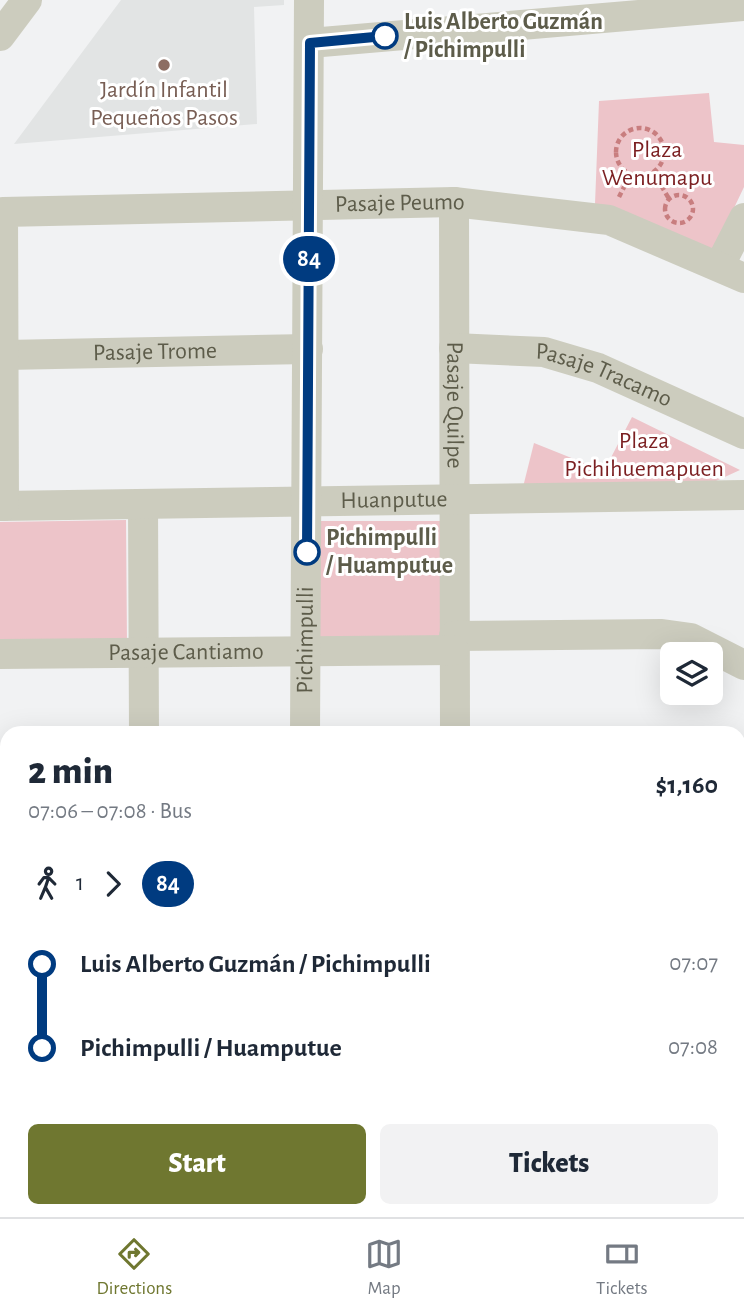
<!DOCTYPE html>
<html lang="en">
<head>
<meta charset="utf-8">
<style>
	body { margin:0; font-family:"Alegreya Sans",sans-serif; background:#f2f2f3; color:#1f2937; height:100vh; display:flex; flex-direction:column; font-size:26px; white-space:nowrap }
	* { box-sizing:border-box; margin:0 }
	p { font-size:23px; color:#747a83 }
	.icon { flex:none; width:38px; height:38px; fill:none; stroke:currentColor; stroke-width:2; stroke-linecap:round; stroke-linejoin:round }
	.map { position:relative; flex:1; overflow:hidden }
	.drawer { position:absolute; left:0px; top:726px; width:746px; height:492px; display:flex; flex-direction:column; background:#fff; border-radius:21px 21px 0 0; box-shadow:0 7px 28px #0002 }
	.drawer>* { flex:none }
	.badge { padding:0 14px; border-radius:23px; font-size:24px; line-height:46px }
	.buttons { position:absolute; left:660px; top:642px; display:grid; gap:14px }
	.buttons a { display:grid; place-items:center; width:63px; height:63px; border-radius:10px; background:#fff; box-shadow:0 7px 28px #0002; font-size:35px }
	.map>.badge { position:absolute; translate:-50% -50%; box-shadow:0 0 0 4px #fff }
	.legs { display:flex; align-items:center; gap:10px; height:77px; padding:0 28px; font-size:23px }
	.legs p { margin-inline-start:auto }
	.overview { display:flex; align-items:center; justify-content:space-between; height:119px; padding:0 28px }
	h1 { font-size:38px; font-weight:800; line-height:52px }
	.button { display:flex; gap:14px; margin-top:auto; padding:14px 28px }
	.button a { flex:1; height:80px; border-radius:10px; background:#6f7730; color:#fff; font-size:28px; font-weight:800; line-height:80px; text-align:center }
	.button a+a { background:#f2f2f3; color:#1f2937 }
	ul { padding:0 28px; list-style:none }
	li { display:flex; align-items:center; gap:24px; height:84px; font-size:26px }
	li i { display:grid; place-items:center; width:10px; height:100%; margin:0 9px; background:currentColor }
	li i::after { content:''; width:18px; height:18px; margin:-9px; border:5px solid; border-radius:50%; background:#fff }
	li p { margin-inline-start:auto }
	li:first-child i { background:linear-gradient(#0000 50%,currentColor 0) }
	li:last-child i { background:linear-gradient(currentColor 50%,#0000 0) }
	.tab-bar { display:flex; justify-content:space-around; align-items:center; height:98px; border-top:2px solid #e0e1e3; background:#fff; font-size:19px; color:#747a83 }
	.tab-bar a { display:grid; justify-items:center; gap:4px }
	.tab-bar .on { color:#6f7730 }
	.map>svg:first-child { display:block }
	.education { fill:#e2e4e4 }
	.green { fill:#edc4c9 }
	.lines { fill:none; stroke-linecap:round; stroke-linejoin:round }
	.path { stroke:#c87e7f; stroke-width:4.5; stroke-dasharray:5 3.5; stroke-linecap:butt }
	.minor { stroke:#ccccbe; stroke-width:30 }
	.line-1-casing { stroke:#fff; stroke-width:16 }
	.line-1 { stroke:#003b80; stroke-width:10 }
	.stop-1-dot { fill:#fff; stroke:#003b80; stroke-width:3.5 }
	.education-dot { fill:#8d6e63; stroke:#fff; stroke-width:2.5 }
	.labels { text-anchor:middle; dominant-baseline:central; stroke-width:6; stroke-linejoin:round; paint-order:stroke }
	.stop-label { font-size:24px; font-weight:bold; fill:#5d5c4a; stroke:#fff; text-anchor:start }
	.education-label { font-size:24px; fill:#785e54; stroke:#fff }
	.park-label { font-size:24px; fill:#7b1f21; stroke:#fff }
	.street-label { font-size:24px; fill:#5d5c4a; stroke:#fff }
</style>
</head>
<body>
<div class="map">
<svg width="744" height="1217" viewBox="0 0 744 1217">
	<rect width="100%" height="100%" fill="#f1f2f3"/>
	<path class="education" d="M 121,0 L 284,0 L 284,5 L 254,7 L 257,124 L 14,144 Z"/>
	<path class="green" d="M 709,93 L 714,142 L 744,145 L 744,187 L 714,250 L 595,204 L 599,101 Z
		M 632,417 L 740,470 L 716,481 L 523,487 L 534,443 L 604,471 Z
		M 126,520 L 127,646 L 0,647 L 0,522 Z
		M 319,521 L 440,521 L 440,639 L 319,639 Z
		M 467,1211 L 609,1211 L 621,1217 L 467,1217 Z"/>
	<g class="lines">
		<path class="path" d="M616 152a24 24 0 1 1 48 0a24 24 0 1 1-48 0Z
			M 653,171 L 669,199
			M665 209a14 14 0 1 1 28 0a14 14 0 1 1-28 0Z
			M 619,197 L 631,173"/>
		<g class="minor">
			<path d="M 0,36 L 27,0"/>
			<path d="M 310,43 L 744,6"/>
			<path id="s1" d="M 454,202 L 455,733"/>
			<path d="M 720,265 L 744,218"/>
			<path id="s2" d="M 454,348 L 544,352 L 598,368 L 744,434"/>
			<path id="s3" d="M 5,355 L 308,349"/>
			<path d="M 143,504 L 144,733"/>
			<path id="s4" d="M 0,506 L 744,495"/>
			<path id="s5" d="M 4,506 L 3,212 L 454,202 L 609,220 L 744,278"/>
			<path d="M 454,636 L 662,634 L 691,638 L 744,665"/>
			<path id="s6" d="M 0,654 L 454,650"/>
			<path id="s7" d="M 305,733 L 309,0"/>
			<path d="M 738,810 L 744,813"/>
			<path d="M 738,950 L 744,953"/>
			<path d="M 0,1038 L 7,1038"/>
			<path d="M 738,1111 L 744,1100"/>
			<path d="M 145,1211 L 145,1217"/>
			<path d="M 649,1211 L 660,1217"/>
			<path d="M 302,1217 L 302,1211"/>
			<path d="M 456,1217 L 456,1211"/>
			<path d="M 685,1217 L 688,1211"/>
		</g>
	</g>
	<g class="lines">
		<defs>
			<path id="line-1" d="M 307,552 L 310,43 L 385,36"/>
		</defs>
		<use href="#line-1" class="line-1-casing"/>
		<use href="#line-1" class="line-1"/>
	</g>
	<g class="stop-1-dot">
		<circle cx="385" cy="36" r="12"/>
		<circle cx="307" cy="552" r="12"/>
	</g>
	<circle class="education-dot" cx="164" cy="65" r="7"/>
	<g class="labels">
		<g class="stop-label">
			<text x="404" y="22">Luis Alberto Guzmán<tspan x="404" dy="28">/ Pichimpulli</tspan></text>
			<text x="326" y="538">Pichimpulli<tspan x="326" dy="28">/ Huamputue</tspan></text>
		</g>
		<g class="education-label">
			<text x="164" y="90">Jardín Infantil<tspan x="164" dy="28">Pequeños Pasos</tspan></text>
		</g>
		<g class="park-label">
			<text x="657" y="150">Plaza<tspan x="657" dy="28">Wenumapu</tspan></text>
			<text x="644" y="441">Plaza<tspan x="644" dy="28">Pichihuemapuen</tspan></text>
		</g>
		<g class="street-label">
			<text stroke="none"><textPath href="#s5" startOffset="691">Pasaje Peumo</textPath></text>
			<text stroke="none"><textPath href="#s3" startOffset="150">Pasaje Trome</textPath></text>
			<text stroke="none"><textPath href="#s2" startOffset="154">Pasaje Tracamo</textPath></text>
			<text stroke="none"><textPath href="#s1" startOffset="203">Pasaje Quilpe</textPath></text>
			<text stroke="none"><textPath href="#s4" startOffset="394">Huanputue</textPath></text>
			<text stroke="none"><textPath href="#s7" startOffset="93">Pichimpulli</textPath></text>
			<text stroke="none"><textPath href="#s6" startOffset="186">Pasaje Cantiamo</textPath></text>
		</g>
	</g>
</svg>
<div class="buttons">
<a><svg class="icon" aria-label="layers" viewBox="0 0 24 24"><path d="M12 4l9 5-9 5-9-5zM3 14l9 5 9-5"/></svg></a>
</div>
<b class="badge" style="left:309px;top:259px;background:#003b80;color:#fff">84</b>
<section class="drawer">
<div class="overview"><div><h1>2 min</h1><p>07:06 – 07:08 · Bus</p></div><b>$1,160</b></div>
<div class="legs"><svg class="icon" aria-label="walk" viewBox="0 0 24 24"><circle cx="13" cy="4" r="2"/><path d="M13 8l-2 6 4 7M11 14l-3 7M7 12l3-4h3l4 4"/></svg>1<svg class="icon" aria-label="forward" viewBox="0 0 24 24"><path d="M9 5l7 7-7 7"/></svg><b class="badge" style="background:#003b80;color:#fff">84</b></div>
<ul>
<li><i style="color:#003b80"></i><b>Luis Alberto Guzmán / Pichimpulli</b><p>07:07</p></li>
<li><i style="color:#003b80"></i><b>Pichimpulli / Huamputue</b><p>07:08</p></li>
</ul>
<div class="button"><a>Start</a><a>Tickets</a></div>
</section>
</div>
<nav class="tab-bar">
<a class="on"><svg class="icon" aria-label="directions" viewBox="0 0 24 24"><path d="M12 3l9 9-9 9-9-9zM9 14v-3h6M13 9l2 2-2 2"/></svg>Directions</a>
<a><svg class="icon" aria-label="map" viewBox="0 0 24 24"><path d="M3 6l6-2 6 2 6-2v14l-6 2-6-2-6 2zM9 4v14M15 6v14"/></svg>Map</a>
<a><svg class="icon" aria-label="tickets" viewBox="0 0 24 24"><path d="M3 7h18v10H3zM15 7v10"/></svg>Tickets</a>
</nav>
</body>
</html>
